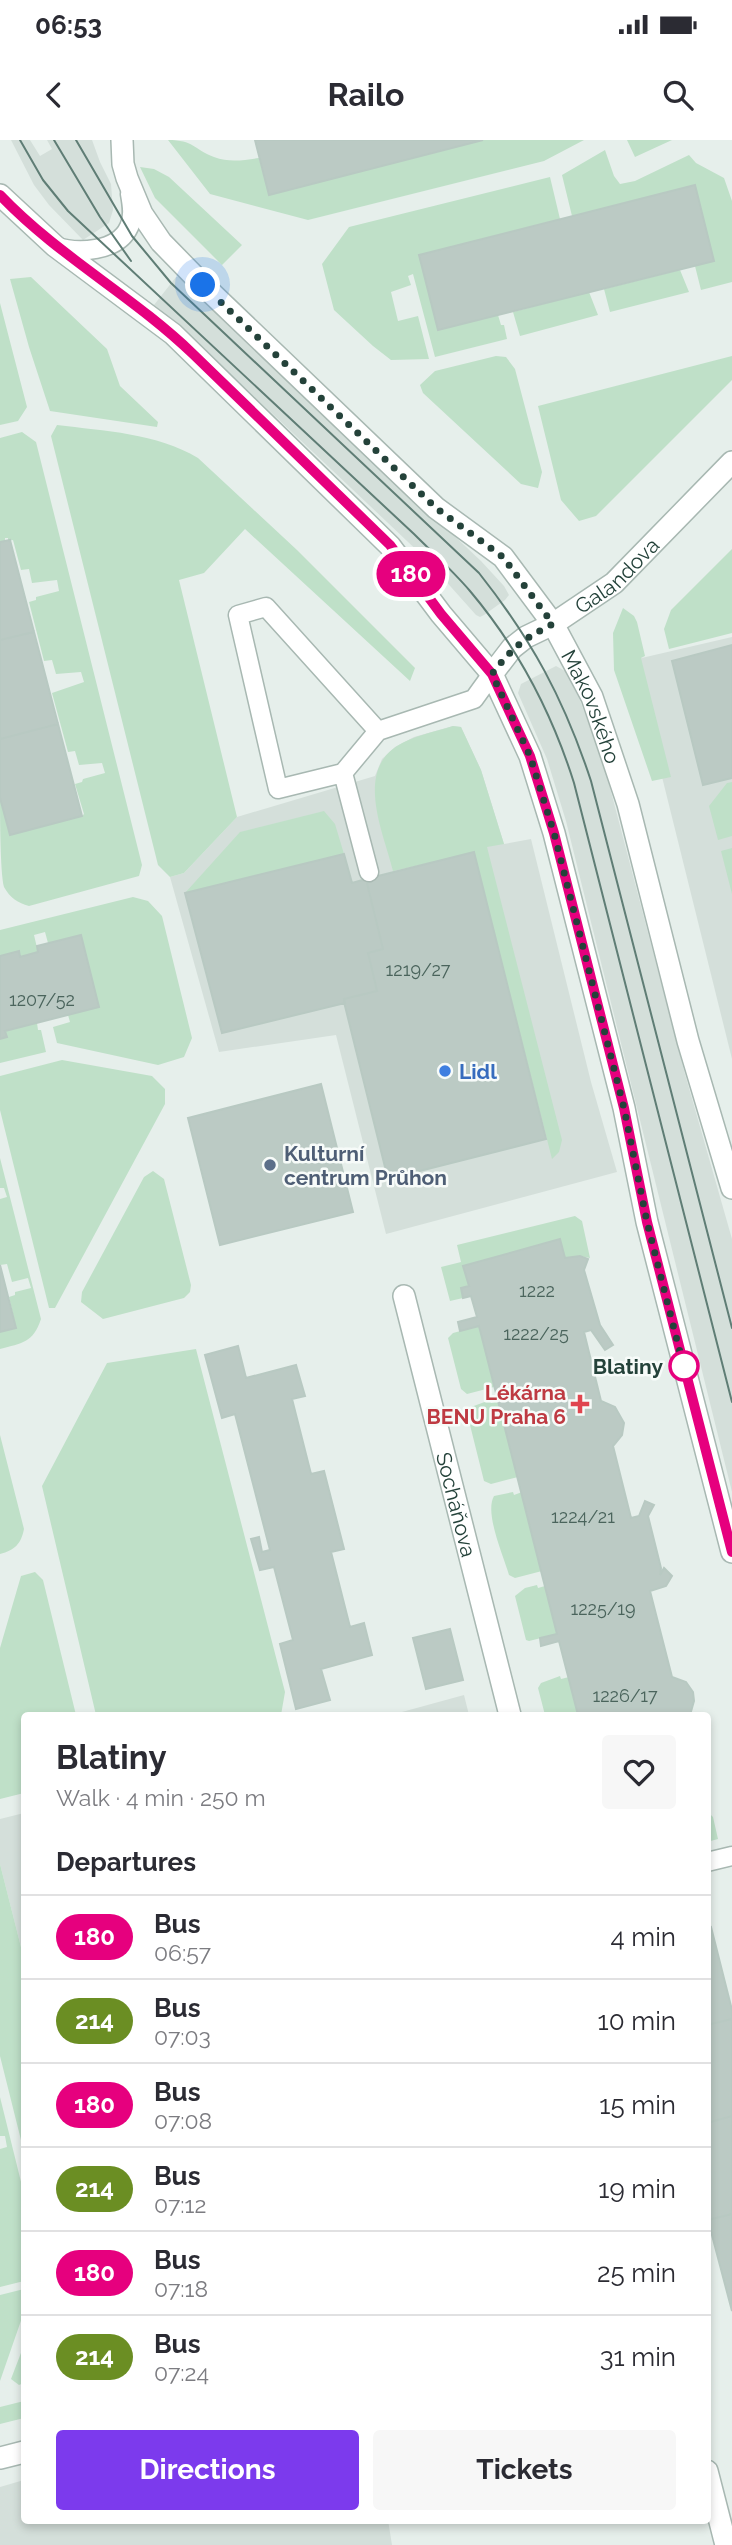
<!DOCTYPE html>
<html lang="en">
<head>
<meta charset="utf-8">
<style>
	body { margin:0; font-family:Raleway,sans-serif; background:#f7f7f7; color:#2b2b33; height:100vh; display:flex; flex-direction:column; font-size:26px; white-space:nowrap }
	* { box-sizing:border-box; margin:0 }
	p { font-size:23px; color:#7c7c81 }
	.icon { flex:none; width:38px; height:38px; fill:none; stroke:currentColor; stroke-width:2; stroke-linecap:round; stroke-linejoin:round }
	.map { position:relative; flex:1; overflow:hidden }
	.panel { position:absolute; left:21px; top:1572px; width:690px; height:812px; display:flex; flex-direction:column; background:#fff; border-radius:7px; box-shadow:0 4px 10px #0003 }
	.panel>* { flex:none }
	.badge { padding:0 14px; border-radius:23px; font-size:24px; line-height:46px }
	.you { position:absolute; width:35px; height:35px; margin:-18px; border:5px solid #fff; border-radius:50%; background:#1a73e8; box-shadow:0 0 0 10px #1a73e833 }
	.map>.badge { position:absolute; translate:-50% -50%; box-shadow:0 0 0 4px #fff }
	h2 { padding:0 35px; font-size:26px; line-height:63px }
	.round { display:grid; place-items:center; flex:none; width:74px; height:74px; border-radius:7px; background:#f7f7f7 }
	.head { display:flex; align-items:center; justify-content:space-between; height:119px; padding:0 35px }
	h1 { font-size:33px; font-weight:700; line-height:52px }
	.button { display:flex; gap:14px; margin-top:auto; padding:14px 35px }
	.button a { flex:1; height:80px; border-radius:7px; background:#7c3aed; color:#fff; font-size:28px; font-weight:700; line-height:80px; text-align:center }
	.button a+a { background:#f7f7f7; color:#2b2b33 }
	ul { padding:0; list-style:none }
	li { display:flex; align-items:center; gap:21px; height:84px; padding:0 35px; border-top:2px solid #e1e1e2 }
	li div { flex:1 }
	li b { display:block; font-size:26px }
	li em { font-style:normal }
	li .badge { min-width:77px; font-weight:700; text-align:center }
	.status { display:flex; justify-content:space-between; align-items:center; height:49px; padding:0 35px; background:#fff; direction:ltr }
	.status svg { height:19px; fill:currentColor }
	header { display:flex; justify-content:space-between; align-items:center; height:91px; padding:0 35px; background:#fff; font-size:32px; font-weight:700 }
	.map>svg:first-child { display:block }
	.built { fill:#d4dfda }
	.green { fill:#bfe0c8 }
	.building { fill:#bbcac4; stroke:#b8c9c2; stroke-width:2 }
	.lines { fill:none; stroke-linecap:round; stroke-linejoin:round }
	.service-casing { stroke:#a8b8b2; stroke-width:21 }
	.minor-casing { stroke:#a8b8b2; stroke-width:24 }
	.tertiary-casing { stroke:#a8b8b2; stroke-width:24 }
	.service { stroke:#fff; stroke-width:18 }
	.minor { stroke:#fff; stroke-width:21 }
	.tertiary { stroke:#fff; stroke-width:21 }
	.tram { stroke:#5f7d75; stroke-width:2 }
	.line-casing { stroke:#fff; stroke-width:16 }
	.line { stroke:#e6007e; stroke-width:10 }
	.walk { stroke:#24423a; stroke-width:7; stroke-dasharray:0 12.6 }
	.shop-dot { fill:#3f7fe0; stroke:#f7fbf9; stroke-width:2.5 }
	.service-dot { fill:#5c6f8a; stroke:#f7fbf9; stroke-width:2.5 }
	.stop-dot { fill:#fff; stroke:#e6007e; stroke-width:3.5 }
	.health-dot { fill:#e0444e; stroke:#f7fbf9; stroke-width:2.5 }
	.labels { text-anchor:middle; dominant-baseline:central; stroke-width:5; stroke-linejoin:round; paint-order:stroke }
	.number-label { font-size:18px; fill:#4a645c }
	.street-label { font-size:21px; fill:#24423a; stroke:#f7fbf9 }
	.shop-label { font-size:21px; font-weight:bold; fill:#366cbe; stroke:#f7fbf9; text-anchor:start }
	.service-label { font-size:21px; font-weight:bold; fill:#4e5e75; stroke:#f7fbf9; text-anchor:start }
	.stop-label { font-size:21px; font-weight:bold; fill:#24423a; stroke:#f7fbf9; text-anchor:end }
	.health-label { font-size:21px; font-weight:bold; fill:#be3a42; stroke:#f7fbf9; text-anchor:end }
</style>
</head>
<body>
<div class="status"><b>06:53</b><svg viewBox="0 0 49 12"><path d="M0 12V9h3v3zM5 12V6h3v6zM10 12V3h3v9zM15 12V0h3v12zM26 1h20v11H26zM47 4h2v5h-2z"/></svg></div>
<header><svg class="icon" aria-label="back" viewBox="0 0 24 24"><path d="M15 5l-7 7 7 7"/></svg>Railo<svg class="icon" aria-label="search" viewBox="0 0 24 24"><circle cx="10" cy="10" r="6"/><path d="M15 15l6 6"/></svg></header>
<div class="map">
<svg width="732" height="2405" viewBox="0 0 732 2405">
	<rect width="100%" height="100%" fill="#e6efeb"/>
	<path class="built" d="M 11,0 L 30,0 L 40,16 L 52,9 L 47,0 L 92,0 L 100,22 L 111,44 L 113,70 L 109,83 L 83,100 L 49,65 L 34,45 Z
		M 176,137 L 179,137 L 481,421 L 504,446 L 509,455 L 505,460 L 484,475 L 480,477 L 476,475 L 426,419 L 200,205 L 154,165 Z
		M 732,497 L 732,919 L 633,520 Z
		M 556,526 L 565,531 L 579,558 L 603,621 L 685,934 L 732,1099 L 732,1352 L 566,681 L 547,619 L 518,553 L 521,544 Z
		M 453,586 L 461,587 L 481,630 L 504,704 L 531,699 L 591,942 L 617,1032 L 386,1094 L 336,895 L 219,912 L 170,737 L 184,733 L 237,677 L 375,636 L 382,619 L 395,607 L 414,597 Z
		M 464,1555 L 469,1575 L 391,1575 Z
		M 24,1673 L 24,1819 L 0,1724 L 0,1679 Z
		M 24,2340 L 24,2380 L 388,2380 L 392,2405 L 0,2405 L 0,2347 Z"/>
	<path class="green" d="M 168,0 C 194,0 193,9 214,17 C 230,23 244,20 259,18 L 269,55 L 483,0 L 584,0 L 544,21 L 308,80 L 210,54 Z
		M 627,0 L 672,0 L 635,17 Z
		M 605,10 L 614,36 L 620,44 L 635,41 L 689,15 L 696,23 L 724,38 L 732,61 L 732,142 L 701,150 L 695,126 L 714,121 L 695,45 L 572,76 L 562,35 Z
		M 140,27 L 154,29 L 169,37 L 242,105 L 222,125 L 155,58 Z
		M 550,37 L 560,79 L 419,115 L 438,190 L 498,175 L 501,185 L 504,185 L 507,199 L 435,217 L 413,134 L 408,136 L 411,145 L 391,152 L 398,181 L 418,176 L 429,219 L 391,220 L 373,206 L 334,170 L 322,124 L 349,87 Z
		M 680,130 L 689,152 L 610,172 L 604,149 Z
		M 31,137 L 107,209 L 120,246 L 158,282 L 157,287 L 50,271 L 29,207 L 10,139 Z
		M 589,152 L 598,175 L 520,196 L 513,172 Z
		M 0,163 L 27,267 L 18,281 L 0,285 Z
		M 496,216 L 506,217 L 515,229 L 542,332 L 538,348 L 521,344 L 423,253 L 420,245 L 435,231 Z
		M 732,216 L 732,240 L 596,376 L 579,381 L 561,360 L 538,266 Z
		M 57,285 C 104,291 157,293 198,318 L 297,410 L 415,528 L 410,541 L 245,389 L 204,433 L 179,440 L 237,677 L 184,733 L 170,737 L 158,725 L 51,296 Z
		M 22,292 L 36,302 L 142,725 L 139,736 L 29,766 C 18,763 10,758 4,747 C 0,732 0,670 0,649 L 82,676 L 84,674 L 75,644 L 82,642 L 83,639 L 105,633 L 102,623 L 79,625 L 75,611 L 68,612 L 52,553 L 84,542 L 81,532 L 56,534 L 52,520 L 44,521 L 29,462 L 36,460 L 36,457 L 59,451 L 57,440 L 32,443 L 29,429 L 21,430 L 13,400 L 8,401 L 8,398 L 5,398 L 5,401 L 0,403 L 0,298 Z
		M 732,409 L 732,493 L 669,509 L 664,489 L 671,470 Z
		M 623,468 L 634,476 L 637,482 L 645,516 L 641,518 L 671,637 L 652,641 L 614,530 L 613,493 Z
		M 453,586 L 461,587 L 481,630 L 504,704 L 487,707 L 562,1000 L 559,1012 L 552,1019 L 474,713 L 393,731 C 384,694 355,633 397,606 C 413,596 434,592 453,586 Z
		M 732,642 L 732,696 L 718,700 L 709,666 L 727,643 Z
		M 324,671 L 335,684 L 344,714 L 185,753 L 240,692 Z
		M 732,708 L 732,754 L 721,711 Z
		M 133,757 L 148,761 L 162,776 L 192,898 L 184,917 L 158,925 L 57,903 L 53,887 L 70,882 L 68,875 L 99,867 L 81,795 L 48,803 L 45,792 L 34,795 L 38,812 L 20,817 L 19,811 L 0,816 L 0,790 Z
		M 37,883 L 38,890 L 41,890 L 46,912 L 0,923 L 0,899 L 7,897 L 5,891 Z
		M 62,920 L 152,936 L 165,949 L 165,964 L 55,1168 L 49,1168 L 0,970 L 0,936 Z
		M 0,1018 L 41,1179 C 33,1203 22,1203 0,1209 L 0,1192 L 16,1187 L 9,1157 L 15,1155 L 15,1152 L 31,1148 L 28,1138 L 12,1142 L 7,1124 L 0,1125 L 0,1059 L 7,1057 L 4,1048 L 0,1048 Z
		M 153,1031 L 164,1039 L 191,1145 L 190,1152 L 184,1158 L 103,1179 L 81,1162 L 82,1152 L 144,1037 Z
		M 575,1076 L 582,1081 L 590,1118 L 580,1116 L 565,1118 L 560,1099 L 469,1146 L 463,1158 L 450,1161 L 441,1127 L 461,1122 L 457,1105 Z
		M 479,1186 L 494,1247 L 467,1254 L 461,1249 L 448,1198 L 453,1193 Z
		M 196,1209 L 285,1552 L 281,1575 L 96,1575 L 42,1346 L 107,1223 Z
		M 490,1260 L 491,1263 L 498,1261 L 518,1337 L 491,1344 L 484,1341 L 467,1273 L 471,1267 Z
		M 0,1295 L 24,1389 C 21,1404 15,1410 0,1414 Z
		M 513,1352 L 514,1355 L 522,1352 L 542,1431 L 515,1438 L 509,1435 C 504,1417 484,1373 494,1356 Z
		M 35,1432 L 43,1440 L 76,1575 L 24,1575 L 24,1653 L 0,1659 L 0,1508 L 21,1436 Z
		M 537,1445 L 538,1448 L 545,1446 L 557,1494 L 529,1501 L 526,1500 L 515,1456 L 525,1448 Z
		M 560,1536 L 561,1539 L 569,1537 L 578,1575 L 545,1575 L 538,1548 L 541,1543 Z
		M 707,1671 L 713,1677 L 718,1699 L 707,1702 Z
		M 0,1724 L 24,1819 L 24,2012 L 0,1916 Z
		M 0,1957 L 24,2054 L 24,2141 L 0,2147 L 0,2009 L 7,2007 L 5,1996 L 0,1996 Z
		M 24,2149 L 24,2172 L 0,2241 L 0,2155 Z
		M 24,2205 L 24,2243 L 19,2245 L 11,2239 Z
		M 24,2261 L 24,2278 L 0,2284 L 0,2267 Z"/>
	<path class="building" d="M 255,0 L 483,0 L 269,55 Z
		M 695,45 L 714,121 L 438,190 L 419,115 Z
		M 10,400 L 34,492 L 0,500 L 0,402 Z
		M 34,492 L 58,584 L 0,599 L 0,500 Z
		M 732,505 L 732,638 L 703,645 L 672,521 Z
		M 58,584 L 82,676 L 10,695 L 0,658 L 0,599 Z
		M 474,712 L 546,999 L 388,1039 L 344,862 L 344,859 L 377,851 L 368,813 L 383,809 L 366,739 Z
		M 344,714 L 352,743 L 366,739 L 383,809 L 368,813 L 377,851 L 344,859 L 345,863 L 222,893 L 185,753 Z
		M 81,795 L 99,867 L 5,891 L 7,897 L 0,899 L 0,816 L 19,811 L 20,817 L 38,812 L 37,806 Z
		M 321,944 L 353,1072 L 220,1105 L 188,978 Z
		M 560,1099 L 565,1118 L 580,1116 L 588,1119 L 584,1130 L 600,1185 L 613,1205 L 605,1210 L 591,1190 L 584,1192 L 601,1261 L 615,1267 L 624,1283 L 622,1295 L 613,1306 L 631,1378 L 639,1376 L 645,1361 L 654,1365 L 648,1376 L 661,1428 L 660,1435 L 664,1428 L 672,1436 L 666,1446 L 650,1451 L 672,1537 L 686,1542 L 693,1552 L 694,1561 L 690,1575 L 578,1575 L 559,1501 L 541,1506 L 540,1498 L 557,1494 L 479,1186 L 460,1191 L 458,1182 L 477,1177 L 471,1156 L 463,1158 L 461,1148 L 469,1146 L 463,1126 Z
		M 0,1125 L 16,1188 L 0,1192 Z
		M 238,1206 L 246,1238 L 296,1225 L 305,1256 L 292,1259 L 311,1334 L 324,1331 L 344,1409 L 331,1412 L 350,1487 L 364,1483 L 372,1515 L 321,1529 L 330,1560 L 296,1569 L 280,1504 L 293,1500 L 274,1427 L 260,1430 L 251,1399 L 259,1397 L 262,1412 L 270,1410 L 235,1274 L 222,1278 L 205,1215 Z
		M 450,1489 L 463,1540 L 426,1549 L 413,1498 Z
		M 711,1787 L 732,1870 L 732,1879 L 707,1885 L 707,1788 Z
		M 732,1879 L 732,1976 L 707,1983 L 707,1885 Z
		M 732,1976 L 732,2074 L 708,2080 L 707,1983 Z
		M 732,2074 L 732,2171 L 708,2080 Z"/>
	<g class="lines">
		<defs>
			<path id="service" d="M 55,106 C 77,114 118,112 129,87 C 134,77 132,65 130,54
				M 266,467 L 378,591 L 343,633 L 278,649 L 238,475 Z
				M 378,591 L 474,559 L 492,534
				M 343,633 L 369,732
				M 707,1722 L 732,1716"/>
			<g id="minor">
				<path id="s1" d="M 492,534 L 512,508 L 526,497 L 553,484 L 614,443 L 732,322"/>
				<path id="s2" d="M 404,1156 L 510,1575"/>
				<path d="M 0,2318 L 24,2312"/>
				<path d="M 707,2331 L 726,2405"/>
			</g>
			<g id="tertiary">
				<path id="s3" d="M 122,0 L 123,24 L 127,38 L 142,74 L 161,102 L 203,145 L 436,368 L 503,417 L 553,484 L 592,557 L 628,664 L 688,901 L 732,1048"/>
				<path d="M 0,55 L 55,106 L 173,194 L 390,406 L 441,474 L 492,534 L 530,616 L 554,693 L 624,968 L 647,1082 L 732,1412"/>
			</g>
		</defs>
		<use href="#service" class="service-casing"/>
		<use href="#minor" class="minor-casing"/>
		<use href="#tertiary" class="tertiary-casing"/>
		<use href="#service" class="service"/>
		<use href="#minor" class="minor"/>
		<use href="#tertiary" class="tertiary"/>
		<path class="tram" d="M 20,0 L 43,40 L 68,71 L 414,394 C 433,413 453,431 470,451 C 518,508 552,573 574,643 L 732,1262
			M 54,0 L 100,77 L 131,121
			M 76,0 L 132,96 L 171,143 L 479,433 C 532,500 564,559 591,641 L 732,1188"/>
	</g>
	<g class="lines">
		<defs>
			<path id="line" d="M 0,55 C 58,116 133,156 193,214 L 390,405 L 441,474 L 492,534 L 530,616 L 554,693 L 624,968 L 647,1082 L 732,1412"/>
		</defs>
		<use href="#line" class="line-casing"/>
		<use href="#line" class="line"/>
		<path class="walk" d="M 203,145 L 436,368 L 503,417 L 553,484 C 523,499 513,507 492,534 L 530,616 L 554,693 L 624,968 L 647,1082 L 684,1228 L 684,1226"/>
	</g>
	<circle class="shop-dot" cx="445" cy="931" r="7"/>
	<circle class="service-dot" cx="270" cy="1025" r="7"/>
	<circle class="stop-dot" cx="684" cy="1226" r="14"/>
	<path class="health-dot" d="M576.5 1253.5h7v7h7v7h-7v7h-7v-7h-7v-7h7z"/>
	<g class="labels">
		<g class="number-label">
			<text x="418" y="829">1219/27</text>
			<text x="42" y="859">1207/52</text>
			<text x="537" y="1150">1222</text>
			<text x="536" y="1193">1222/25</text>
			<text x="583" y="1376">1224/21</text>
			<text x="603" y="1468">1225/19</text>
			<text x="625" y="1555">1226/17</text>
		</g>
		<g class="street-label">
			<text stroke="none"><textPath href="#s1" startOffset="161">Galandova</textPath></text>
			<text stroke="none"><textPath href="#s3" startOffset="752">Makovského</textPath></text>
			<text stroke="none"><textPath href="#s2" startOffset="215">Socháňova</textPath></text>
		</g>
		<g class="shop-label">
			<text x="459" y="931">Lidl</text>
		</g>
		<g class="service-label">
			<text x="284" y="1013">Kulturní<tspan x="284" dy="24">centrum Průhon</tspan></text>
		</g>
		<g class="stop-label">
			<text x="663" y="1226">Blatiny</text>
		</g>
		<g class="health-label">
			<text x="566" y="1252">Lékárna<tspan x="566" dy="24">BENU Praha 6</tspan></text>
		</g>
	</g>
</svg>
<div class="you" style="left:203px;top:145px"></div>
<b class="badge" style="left:411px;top:434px;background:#e6007e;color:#fff">180</b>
<section class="panel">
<div class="head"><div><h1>Blatiny</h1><p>Walk · 4 min · 250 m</p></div><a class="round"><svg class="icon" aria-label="heart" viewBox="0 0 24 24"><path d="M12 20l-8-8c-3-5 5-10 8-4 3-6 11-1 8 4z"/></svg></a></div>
<h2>Departures</h2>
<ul>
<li><span class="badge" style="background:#e6007e;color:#fff">180</span><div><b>Bus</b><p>06:57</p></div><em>4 min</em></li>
<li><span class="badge" style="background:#6b8e23;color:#fff">214</span><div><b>Bus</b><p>07:03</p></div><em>10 min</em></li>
<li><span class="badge" style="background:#e6007e;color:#fff">180</span><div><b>Bus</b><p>07:08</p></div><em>15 min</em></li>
<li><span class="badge" style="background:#6b8e23;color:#fff">214</span><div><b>Bus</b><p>07:12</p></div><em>19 min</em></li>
<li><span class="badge" style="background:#e6007e;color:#fff">180</span><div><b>Bus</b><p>07:18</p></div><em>25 min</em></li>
<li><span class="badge" style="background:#6b8e23;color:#fff">214</span><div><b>Bus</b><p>07:24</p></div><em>31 min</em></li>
</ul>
<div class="button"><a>Directions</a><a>Tickets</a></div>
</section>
</div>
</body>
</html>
